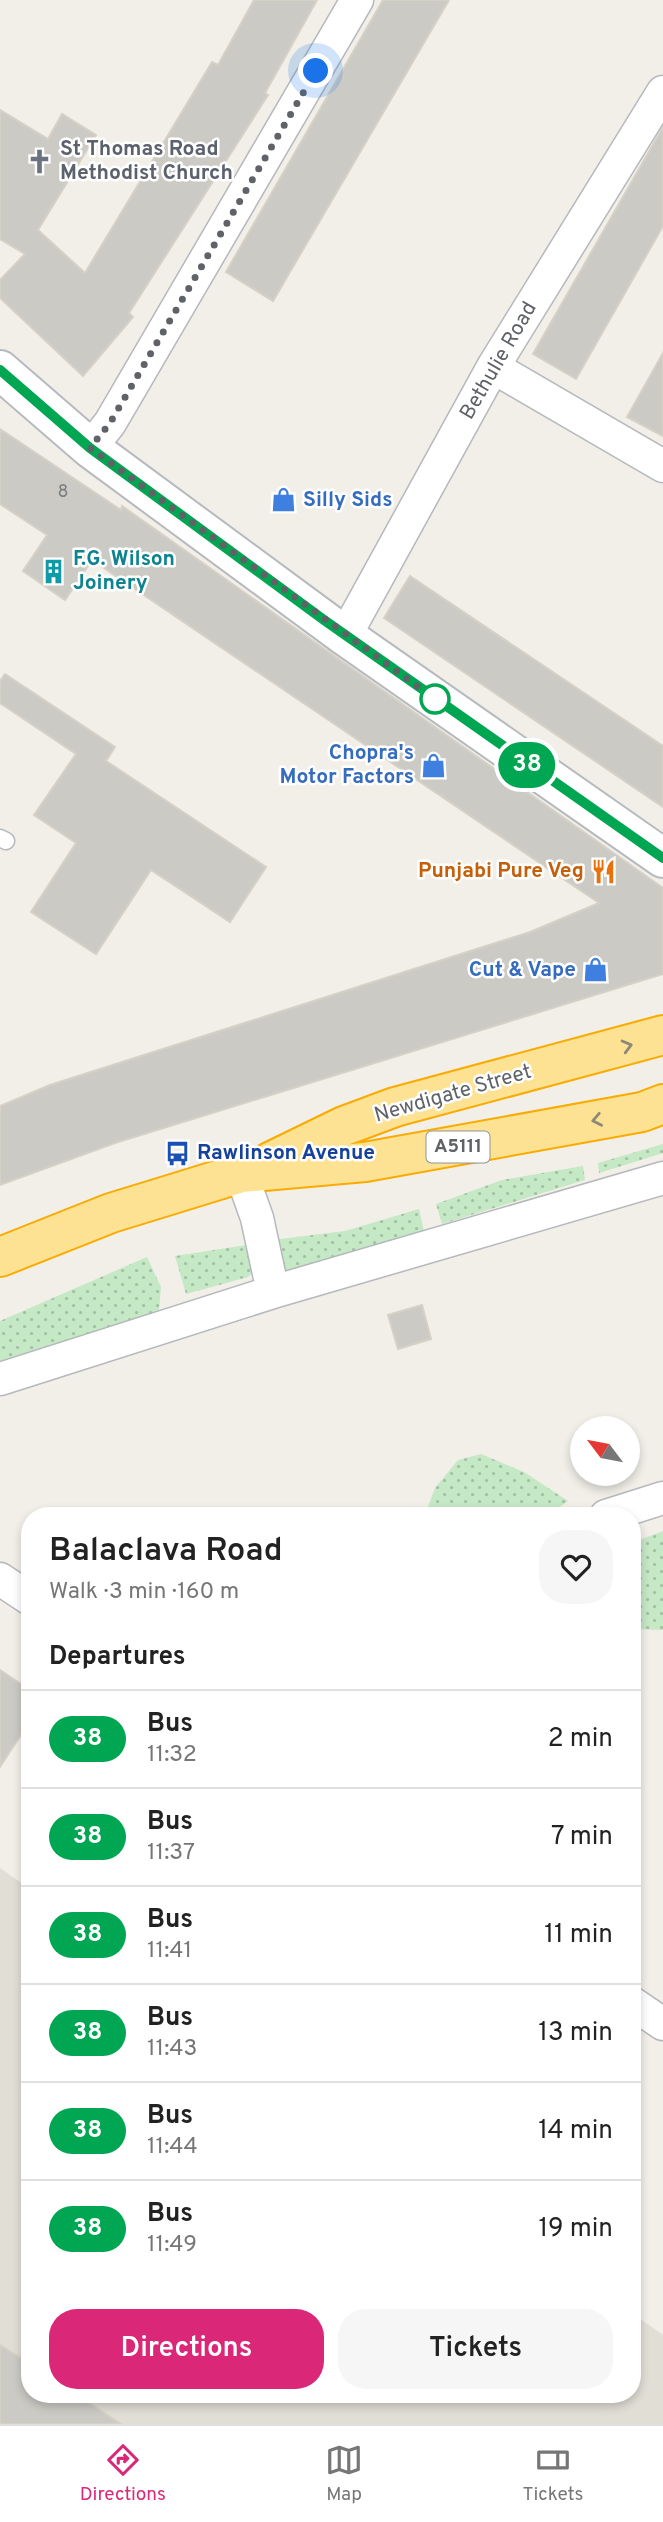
<!DOCTYPE html>
<html lang="en">
<head>
<meta charset="utf-8">
<style>
	body { margin:0; font-family:Overpass,sans-serif; background:#f6f6f6; color:#222; height:100vh; display:flex; flex-direction:column; font-size:26px; white-space:nowrap }
	* { box-sizing:border-box; margin:0 }
	p { font-size:23px; color:#767676 }
	.icon { flex:none; width:38px; height:38px; fill:none; stroke:currentColor; stroke-width:2; stroke-linecap:round; stroke-linejoin:round }
	.map { position:relative; flex:1; overflow:hidden }
	.sheet { position:absolute; left:21px; top:1507px; width:620px; height:896px; display:flex; flex-direction:column; background:#fff; border-radius:28px; box-shadow:0 4px 10px #0003 }
	.sheet>* { flex:none }
	.badge { padding:0 14px; border-radius:23px; font-size:24px; line-height:46px }
	.needle { width:46px; rotate:302deg }
	.controls { position:absolute; left:570px; top:1416px; display:grid; gap:14px }
	.controls a { display:grid; place-items:center; width:70px; height:70px; border-radius:50%; background:#fff; box-shadow:0 4px 10px #0003; font-size:35px }
	.you { position:absolute; width:35px; height:35px; margin:-18px; border:5px solid #fff; border-radius:50%; background:#1a73e8; box-shadow:0 0 0 10px #1a73e833 }
	.map>.badge { position:absolute; translate:-50% -50%; box-shadow:0 0 0 4px #fff }
	h2 { padding:0 28px; font-size:26px; line-height:63px }
	.round { display:grid; place-items:center; flex:none; width:74px; height:74px; border-radius:28px; background:#f6f6f6 }
	.headline { display:flex; align-items:center; justify-content:space-between; height:119px; padding:0 28px }
	h1 { font-size:33px; font-weight:600; line-height:52px }
	.cta { display:flex; gap:14px; margin-top:auto; padding:14px 28px }
	.cta a { flex:1; height:80px; border-radius:28px; background:#db2777; color:#fff; font-size:28px; font-weight:600; line-height:80px; text-align:center }
	.cta a+a { background:#f6f6f6; color:#222 }
	ul { padding:0; list-style:none }
	li { display:flex; align-items:center; gap:21px; height:98px; padding:0 28px; border-top:2px solid #e0e0e0 }
	li div { flex:1 }
	li b { display:block; font-size:26px }
	li em { font-style:normal }
	li .badge { min-width:77px; font-weight:700; text-align:center }
	.tabs { display:flex; justify-content:space-around; align-items:center; height:98px; border-top:2px solid #e0e0e0; background:#fff; font-size:19px; color:#767676 }
	.tabs a { display:grid; justify-items:center; gap:4px }
	.tabs .current { color:#db2777 }
	.map>svg:first-child { display:block }
	.education { fill:#e1ded6 }
	.grass { fill:url(#grass-dots) }
	.building { fill:#cccac5; stroke:#d6d1c6; stroke-width:2 }
	.lines { fill:none; stroke-linecap:round; stroke-linejoin:round }
	.lane-casing { stroke:#b5b8bc; stroke-width:19 }
	.street-casing { stroke:#b5b8bc; stroke-width:35 }
	.secondary-casing { stroke:#b6babf; stroke-width:42 }
	.highway-casing { stroke:#f9ab00; stroke-width:42 }
	.lane { stroke:#fff; stroke-width:16 }
	.street { stroke:#fff; stroke-width:32 }
	.secondary { stroke:#fff; stroke-width:38 }
	.highway { stroke:#fde293; stroke-width:38 }
	.oneway { stroke:#8e8975 }
	.line-casing { stroke:#fff; stroke-width:16 }
	.line { stroke:#00a651; stroke-width:10 }
	.walk { stroke:#5f6368; stroke-width:7; stroke-dasharray:0 12.6 }
	.stop-dot { fill:#fff; stroke:#00a651; stroke-width:3.5 }
	.labels { text-anchor:middle; dominant-baseline:central; stroke-width:5; stroke-linejoin:round; paint-order:stroke }
	.number-label { font-size:18px; fill:#7a7d7f }
	.shield { fill:#fff; stroke:#8f9295; stroke-width:2 }
	.shield-label { font-size:19px; font-weight:bold; fill:#5f6368 }
	.worship-label { font-size:21px; font-weight:bold; fill:#5b616d; stroke:#fff; text-anchor:start }
	.street-label { font-size:21px; fill:#5f6368; stroke:#fff }
	.shop-label { font-size:21px; font-weight:bold; fill:#366cbe; stroke:#fff; text-anchor:end }
	.culture-label { font-size:21px; font-weight:bold; fill:#0d838f; stroke:#fff; text-anchor:start }
	.food-label { font-size:21px; font-weight:bold; fill:#c56008; stroke:#fff; text-anchor:end }
	.transit-label { font-size:21px; font-weight:bold; fill:#164399; stroke:#fff; text-anchor:start }
</style>
</head>
<body>
<div class="map">
<svg width="663" height="2424" viewBox="0 0 663 2424">
	<defs>
		<pattern id="grass-dots" width="8" height="8" patternUnits="userSpaceOnUse" patternTransform="scale(1.75)"><rect width="8" height="8" fill="#c5e8c5"/><path d="M2 2h.1M6 6h.1" fill="none" stroke="#a3c0a4" stroke-width="1.8" stroke-linecap="round"/></pattern>
	</defs>
	<rect width="100%" height="100%" fill="#f1efe8"/>
	<path class="education" d="M 0,1868 L 30,1889 L 30,2394 L 632,2394 L 632,2313 L 663,2335 L 663,2424 L 0,2424 Z"/>
	<path class="grass" d="M 663,1144 L 663,1153 L 599,1173 L 598,1163 Z
		M 583,1166 L 585,1180 L 442,1224 L 436,1204 L 502,1180 Z
		M 419,1209 L 424,1231 L 289,1278 L 280,1278 L 272,1240 L 345,1231 Z
		M 253,1244 L 258,1268 L 248,1277 L 186,1294 L 175,1256 Z
		M 147,1257 L 161,1287 L 159,1310 L 0,1372 L 0,1321 Z
		M 481,1454 L 524,1472 L 568,1501 L 549,1515 L 428,1515 L 426,1512 L 435,1488 L 458,1460 Z
		M 663,1531 L 663,1630 L 632,1629 L 632,1543 Z"/>
	<path class="building" d="M 254,0 L 317,0 L 265,93 L 268,95 L 129,313 L 133,317 L 83,376 L 0,298 L 0,280 L 25,254 L 0,239 L 0,110 L 48,139 L 62,114 L 96,135 L 38,230 L 85,273 L 212,62 L 218,65 Z
		M 383,0 L 449,0 L 273,301 L 226,272 Z
		M 663,127 L 663,226 L 576,379 L 533,354 Z
		M 663,353 L 663,436 L 627,417 Z
		M 0,429 L 121,510 L 122,506 L 663,888 L 663,974 L 115,1143 L 0,1185 L 0,1106 L 50,1085 L 530,932 L 599,903 L 92,560 L 65,600 L 23,571 L 47,535 L 0,504 Z
		M 410,576 L 663,746 L 663,807 L 384,618 Z
		M 5,674 L 115,747 L 106,761 L 266,867 L 230,922 L 151,870 L 96,954 L 31,912 L 76,843 L 34,815 L 76,754 L 0,703 L 0,681 Z
		M 422,1305 L 431,1339 L 398,1349 L 388,1315 Z
		M 0,1670 L 30,1690 L 30,1721 L 0,1767 Z
		M 0,2345 L 30,2364 L 30,2394 L 75,2394 L 121,2424 L 0,2424 Z"/>
	<g class="lines">
		<defs>
			<path id="lane" d="M 0,838 L 6,841"/>
			<path id="street" d="M 493,367 L 663,466
				M 90,448 L 110,423 L 357,0
				M 345,636 L 493,367 L 663,92
				M 241,1173 L 257,1218 L 273,1292
				M 0,1379 L 273,1292 L 663,1178
				M 606,1516 L 663,1498
				M 0,1579 L 30,1599
				M 632,2003 L 663,2024"/>
			<path id="secondary" d="M 0,370 L 90,448 L 345,636 L 663,858"/>
			<path id="highway" d="M 270,1162 L 344,1126 L 395,1107 L 663,1035
				M 0,1257 L 111,1213 L 241,1173 L 365,1162 L 642,1112 L 663,1104"/>
		</defs>
		<use href="#lane" class="lane-casing"/>
		<use href="#street" class="street-casing"/>
		<use href="#secondary" class="secondary-casing"/>
		<use href="#highway" class="highway-casing"/>
		<use href="#lane" class="lane"/>
		<use href="#street" class="street"/>
		<use href="#secondary" class="secondary"/>
		<use href="#highway" class="highway"/>
	</g>
	<defs><path id="oneway-chevron" d="M-2-3.5L2.5 0L-2 3.5" fill="none" stroke-width="1.6" stroke-linecap="round" stroke-linejoin="round" transform="scale(1.75)"/></defs>
	<g class="oneway">
		<use href="#oneway-chevron" transform="translate(627 1046) rotate(-15)"/>
		<use href="#oneway-chevron" transform="translate(597 1120) rotate(169)"/>
	</g>
	<g class="lines">
		<defs>
			<path id="line" d="M 0,370 L 90,448 L 324,620 L 663,858"/>
		</defs>
		<use href="#line" class="line-casing"/>
		<use href="#line" class="line"/>
		<path class="walk" d="M 316,71 L 110,423 L 90,448 L 435,699"/>
	</g>
	<defs>
		<symbol id="church-bare" viewBox="-9 -9 18 18"><path d="M-1.2-6h2.4v3.5h3.3v2.4h-3.3V6h-2.4V-.1h-3.3v-2.4h3.3Z" fill="#6b7280" stroke="#fff" stroke-width="2.5" paint-order="stroke"/></symbol>
		<symbol id="shop-bare" viewBox="-9 -9 18 18"><path d="M-5-2.5h2.3a2.7 3.5 0 0 1 5.4 0H5L5.5 6h-11ZM-1.5-2.5h3a1.5 2.3 0 0 0-3 0Z" fill="#3f7fe0" stroke="#fff" stroke-width="2.5" paint-order="stroke"/></symbol>
		<symbol id="building-bare" viewBox="-9 -9 18 18"><path d="M-4-6H4V6H1V3H-1V6H-4ZM-2.5-4.3h1.7v1.8h-1.7ZM.8-4.3h1.7v1.8H.8ZM-2.5-1h1.7V.8h-1.7ZM.8-1h1.7V.8H.8Z" fill="#0f9aa8" stroke="#fff" stroke-width="2.5" paint-order="stroke"/></symbol>
		<symbol id="restaurant-bare" viewBox="-9 -9 18 18"><path d="M-5-6h1v4h1v-4h1v4h1v-4h1v5L-1.5 .5V6h-2V.5L-5-1ZM5-6V6H3V1.5H1.5Q1.5-4 5-6Z" fill="#e8710a" stroke="#fff" stroke-width="2.5" paint-order="stroke"/></symbol>
		<symbol id="bus-bare" viewBox="-9 -9 18 18"><path d="M-5-6H5V4H4V6H2V4H-2V6H-4V4H-5ZM-3.5-4V0h7V-4ZM-3.5 1.2v1.5H-2V1.2ZM2 1.2v1.5H3.5V1.2Z" fill="#1a4fb4" stroke="#fff" stroke-width="2.5" paint-order="stroke"/></symbol>
	</defs>
	<g fill-rule="evenodd">
		<use href="#church-bare" x="22" y="144" width="35" height="35"/>
		<use href="#shop-bare" x="266" y="482" width="35" height="35"/>
		<use href="#building-bare" x="36" y="554" width="35" height="35"/>
		<use href="#shop-bare" x="416" y="748" width="35" height="35"/>
		<use href="#restaurant-bare" x="586" y="854" width="35" height="35"/>
		<use href="#shop-bare" x="578" y="952" width="35" height="35"/>
		<use href="#bus-bare" x="160" y="1136" width="35" height="35"/>
	</g>
	<circle class="stop-dot" cx="435" cy="699" r="14"/>
	<g class="labels">
		<g class="number-label">
			<text x="63" y="492">8</text>
		</g>
		<rect class="shield" x="426.5" y="1131.5" width="63" height="31" rx="5"/>
		<g class="shield-label">
			<text x="458" y="1147">A5111</text>
		</g>
		<g class="worship-label">
			<text x="60" y="149">St Thomas Road<tspan x="60" dy="24">Methodist Church</tspan></text>
		</g>
		<g class="street-label">
			<text transform="translate(499 361) rotate(-60)">Bethulie Road</text>
			<text transform="translate(453 1094) rotate(-16)">Newdigate Street</text>
		</g>
		<g class="shop-label">
			<text x="303" y="500" text-anchor="start">Silly Sids</text>
			<text x="414" y="753">Chopra's<tspan x="414" dy="24">Motor Factors</tspan></text>
			<text x="576" y="970">Cut &amp; Vape</text>
		</g>
		<g class="culture-label">
			<text x="73" y="559">F.G. Wilson<tspan x="73" dy="24">Joinery</tspan></text>
		</g>
		<g class="food-label">
			<text x="584" y="871">Punjabi Pure Veg</text>
		</g>
		<g class="transit-label">
			<text x="197" y="1153">Rawlinson Avenue</text>
		</g>
	</g>
</svg>
<div class="controls">
<a><svg class="needle" viewBox="-14 -14 28 28"><path d="M0-13l5 13h-10z" fill="#e53935"/><path d="M0 13l5-13h-10z" fill="#767676"/></svg></a>
</div>
<div class="you" style="left:316px;top:71px"></div>
<b class="badge" style="left:527px;top:765px;background:#00a651;color:#fff">38</b>
<section class="sheet">
<div class="headline"><div><h1>Balaclava Road</h1><p>Walk · 3 min · 160 m</p></div><a class="round"><svg class="icon" aria-label="heart" viewBox="0 0 24 24"><path d="M12 20l-8-8c-3-5 5-10 8-4 3-6 11-1 8 4z"/></svg></a></div>
<h2>Departures</h2>
<ul>
<li><span class="badge" style="background:#00a651;color:#fff">38</span><div><b>Bus</b><p>11:32</p></div><em>2 min</em></li>
<li><span class="badge" style="background:#00a651;color:#fff">38</span><div><b>Bus</b><p>11:37</p></div><em>7 min</em></li>
<li><span class="badge" style="background:#00a651;color:#fff">38</span><div><b>Bus</b><p>11:41</p></div><em>11 min</em></li>
<li><span class="badge" style="background:#00a651;color:#fff">38</span><div><b>Bus</b><p>11:43</p></div><em>13 min</em></li>
<li><span class="badge" style="background:#00a651;color:#fff">38</span><div><b>Bus</b><p>11:44</p></div><em>14 min</em></li>
<li><span class="badge" style="background:#00a651;color:#fff">38</span><div><b>Bus</b><p>11:49</p></div><em>19 min</em></li>
</ul>
<div class="cta"><a>Directions</a><a>Tickets</a></div>
</section>
</div>
<nav class="tabs">
<a class="current"><svg class="icon" aria-label="directions" viewBox="0 0 24 24"><path d="M12 3l9 9-9 9-9-9zM9 14v-3h6M13 9l2 2-2 2"/></svg>Directions</a>
<a><svg class="icon" aria-label="map" viewBox="0 0 24 24"><path d="M3 6l6-2 6 2 6-2v14l-6 2-6-2-6 2zM9 4v14M15 6v14"/></svg>Map</a>
<a><svg class="icon" aria-label="tickets" viewBox="0 0 24 24"><path d="M3 7h18v10H3zM15 7v10"/></svg>Tickets</a>
</nav>
</body>
</html>
